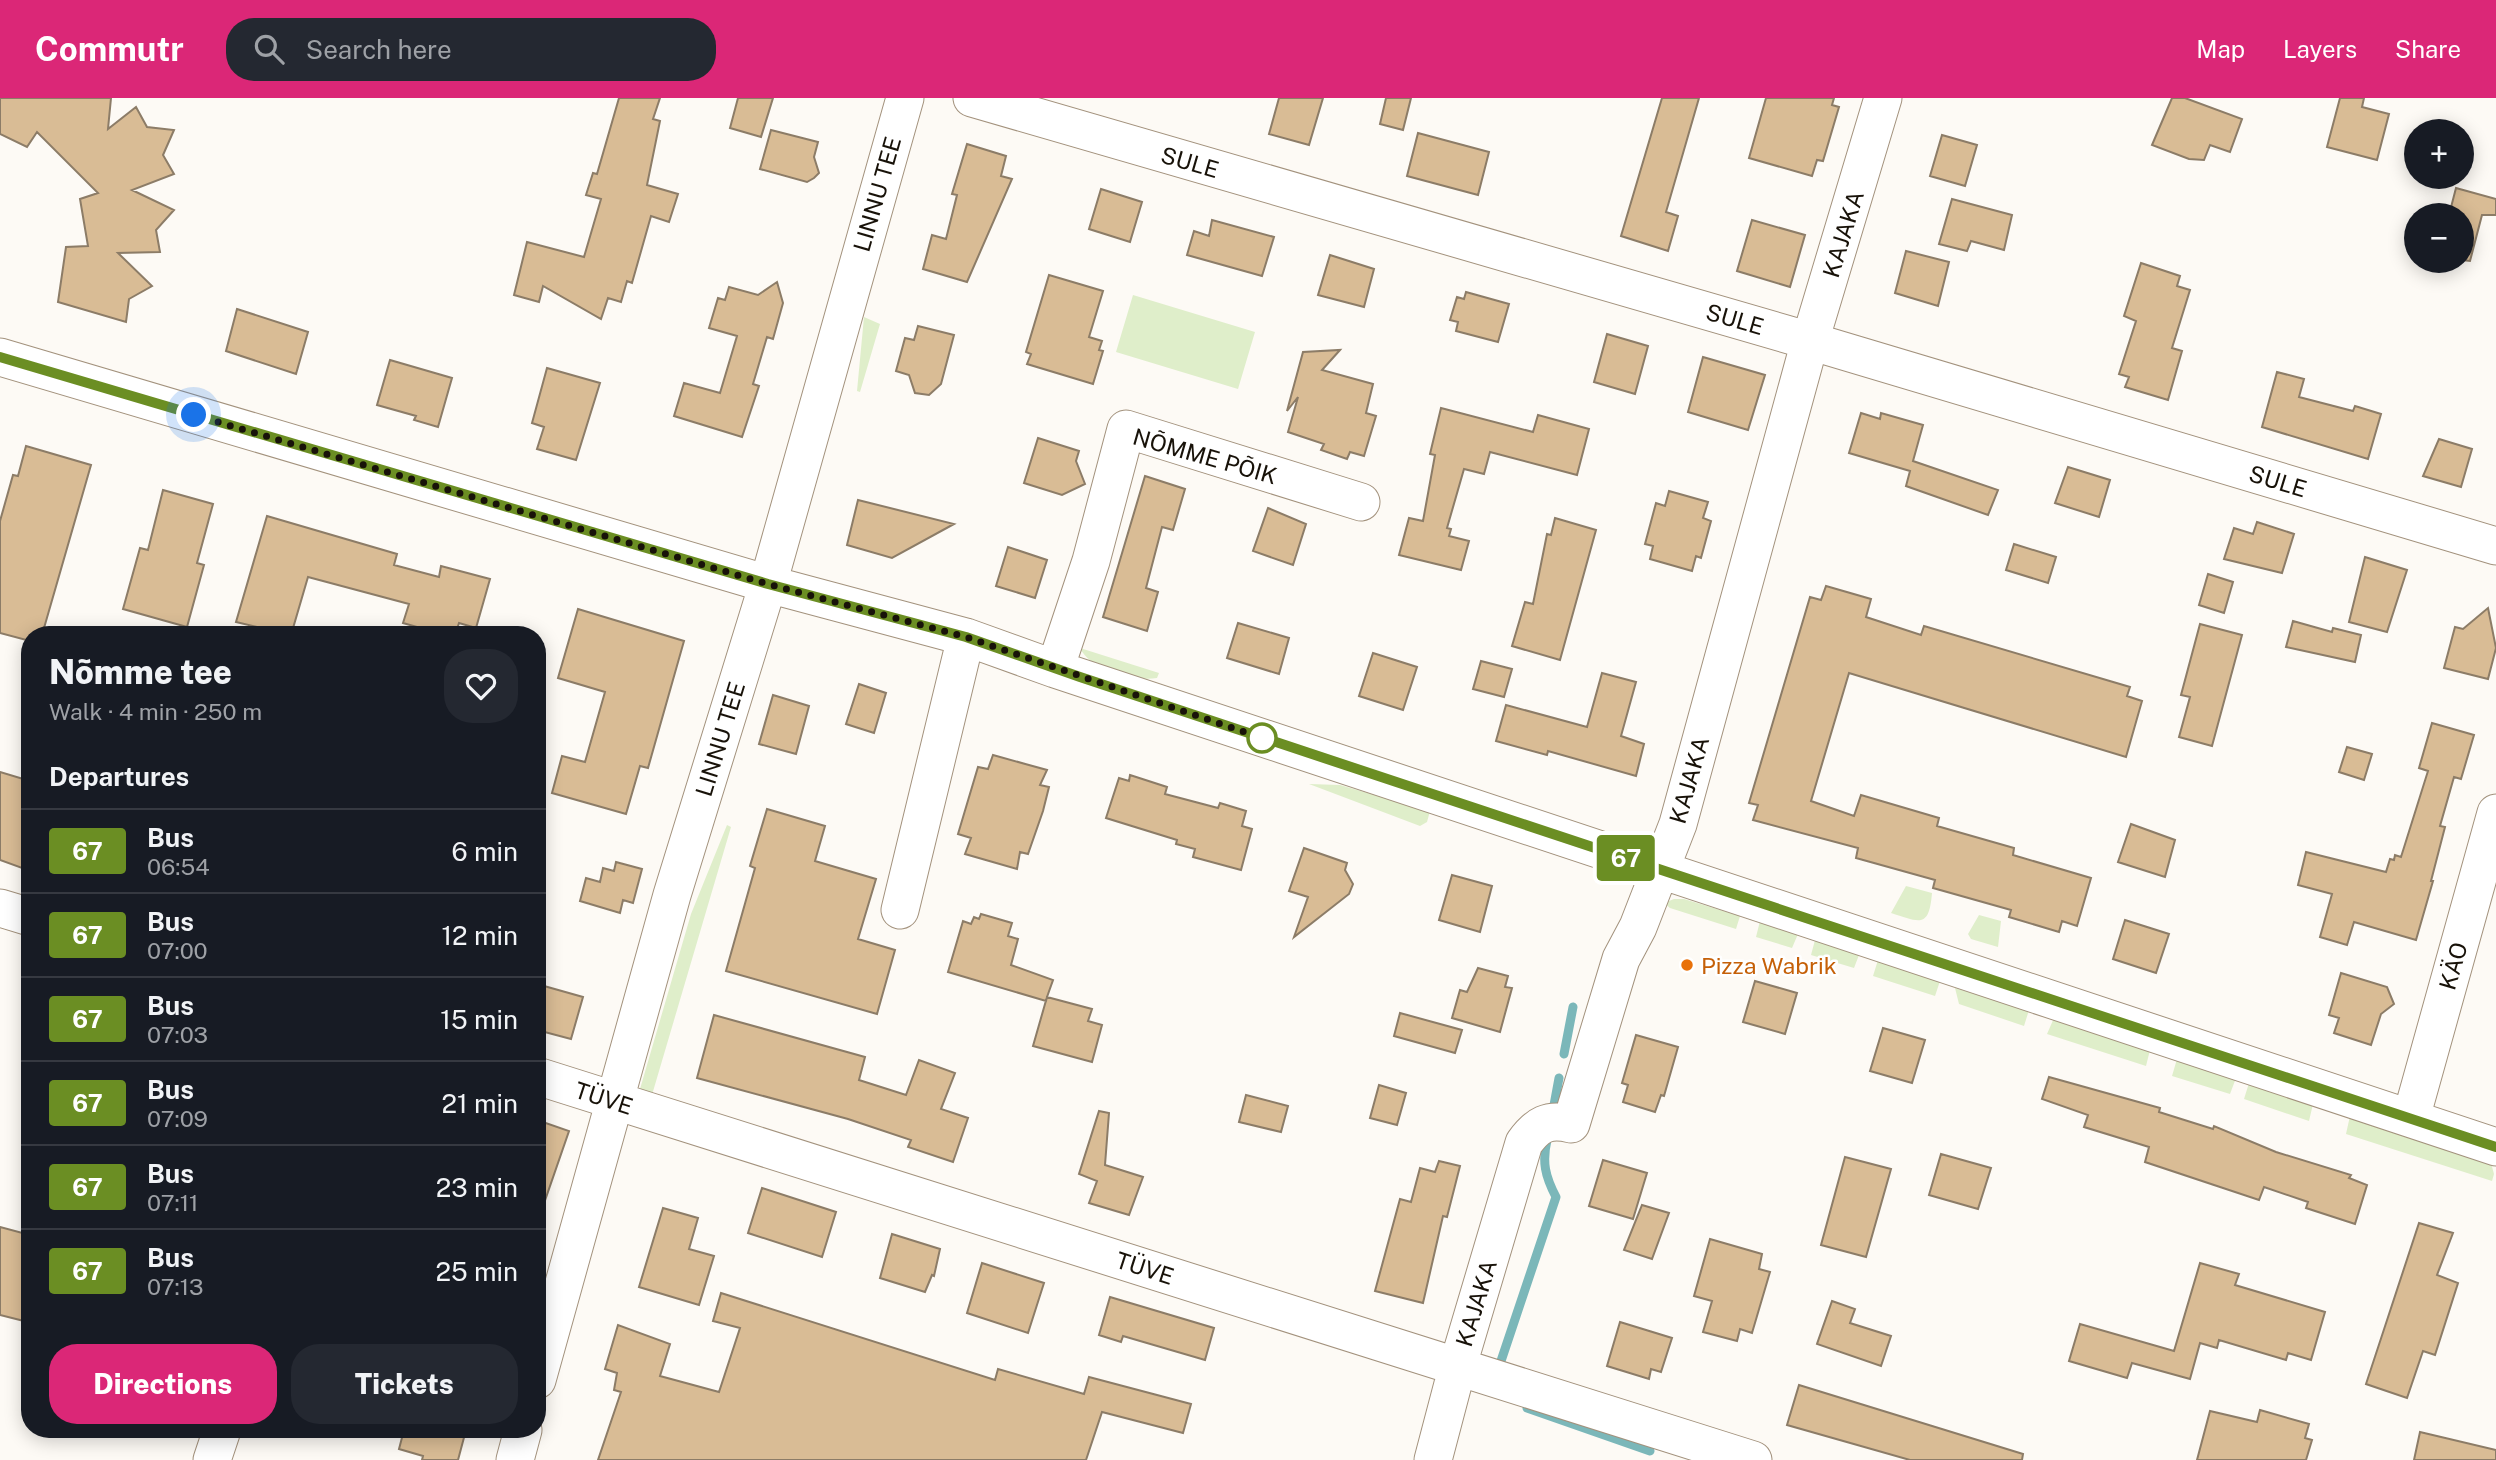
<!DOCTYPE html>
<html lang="en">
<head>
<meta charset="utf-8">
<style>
	body { margin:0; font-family:"Public Sans",sans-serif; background:#242831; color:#f1f3f6; height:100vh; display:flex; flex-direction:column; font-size:26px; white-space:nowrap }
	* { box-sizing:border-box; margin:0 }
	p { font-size:23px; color:#9ea1a6 }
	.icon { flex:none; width:38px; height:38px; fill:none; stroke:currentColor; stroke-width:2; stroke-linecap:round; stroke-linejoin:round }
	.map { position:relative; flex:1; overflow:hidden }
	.details { position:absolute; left:21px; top:528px; width:525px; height:812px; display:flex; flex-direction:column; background:#171b24; border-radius:28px; box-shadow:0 4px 18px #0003 }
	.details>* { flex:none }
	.badge { padding:0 14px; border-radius:5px; font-size:24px; line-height:46px }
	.buttons { position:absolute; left:2404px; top:21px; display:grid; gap:14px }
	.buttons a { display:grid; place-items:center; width:70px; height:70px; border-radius:50%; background:#171b24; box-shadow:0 4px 18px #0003; font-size:35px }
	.you { position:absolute; width:35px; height:35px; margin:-18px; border:5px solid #fff; border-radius:50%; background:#1a73e8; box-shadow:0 0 0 10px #1a73e833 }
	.map>.badge { position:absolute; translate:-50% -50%; box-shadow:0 0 0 4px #fff }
	h2 { padding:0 28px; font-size:26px; line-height:63px }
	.round { display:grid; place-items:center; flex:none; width:74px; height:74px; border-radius:28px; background:#242831 }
	.summary { display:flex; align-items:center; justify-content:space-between; height:119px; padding:0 28px }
	h1 { font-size:33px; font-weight:800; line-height:52px }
	.primary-button { display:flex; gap:14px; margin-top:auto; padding:14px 28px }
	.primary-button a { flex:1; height:80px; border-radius:28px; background:#db2777; color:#fff; font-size:28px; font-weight:800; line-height:80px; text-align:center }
	.primary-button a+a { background:#242831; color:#f1f3f6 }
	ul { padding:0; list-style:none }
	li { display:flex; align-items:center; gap:21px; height:84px; padding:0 28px; border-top:2px solid #363941 }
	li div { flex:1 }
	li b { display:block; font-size:26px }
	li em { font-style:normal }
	li .badge { min-width:77px; font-weight:700; text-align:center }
	header { display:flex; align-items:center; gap:42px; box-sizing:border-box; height:98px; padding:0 35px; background:#db2777; color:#fff }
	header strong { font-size:33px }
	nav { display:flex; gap:38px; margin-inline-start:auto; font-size:24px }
	.search { width:490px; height:63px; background:#242831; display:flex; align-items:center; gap:18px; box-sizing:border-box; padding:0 24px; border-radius:28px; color:#9ea1a6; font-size:26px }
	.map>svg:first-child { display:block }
	.green { fill:#dfeeca }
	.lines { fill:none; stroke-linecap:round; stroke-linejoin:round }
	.stream { stroke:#7bb7b9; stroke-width:9 }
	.building { fill:#d9bc95; stroke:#8c7c67; stroke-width:2 }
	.minor-casing { stroke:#a3927d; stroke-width:39 }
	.minor { stroke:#fff; stroke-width:37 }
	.line-casing { stroke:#fff; stroke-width:16 }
	.line { stroke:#6b8e23; stroke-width:10 }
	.walk { stroke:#181209; stroke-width:7; stroke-dasharray:0 12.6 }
	.stop-dot { fill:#fff; stroke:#6b8e23; stroke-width:3.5 }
	.food-dot { fill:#e8710a; stroke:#fff; stroke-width:2.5 }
	.labels { text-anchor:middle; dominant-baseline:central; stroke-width:5; stroke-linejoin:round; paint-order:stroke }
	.street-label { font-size:23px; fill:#181209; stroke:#fff }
	.food-label { font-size:23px; fill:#c56008; stroke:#fff; text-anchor:start }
</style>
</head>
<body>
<header>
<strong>Commutr</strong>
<div class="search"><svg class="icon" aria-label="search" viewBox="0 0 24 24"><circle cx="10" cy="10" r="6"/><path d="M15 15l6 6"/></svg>Search here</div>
<nav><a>Map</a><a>Layers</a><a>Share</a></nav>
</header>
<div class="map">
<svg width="2496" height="1362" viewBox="0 0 2496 1362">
	<rect width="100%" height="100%" fill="#fdfaf5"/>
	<path class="green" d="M 1133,197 L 1255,234 L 1238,291 L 1116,254 Z
		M 864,219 L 880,226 L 860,294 L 857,293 Z
		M 1080,550 L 1159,575 L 1157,580 C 1135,584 1090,572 1080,550 Z
		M 1309,686 L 1340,687 L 1430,713 L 1427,724 L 1420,728 Z
		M 727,727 L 731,729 L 649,1007 L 640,991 L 691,816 Z
		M 1906,788 L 1932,795 C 1929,831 1920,824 1891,815 Z
		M 1674,801 L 1684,801 L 1740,818 L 1736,831 L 1670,810 L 1664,805 Z
		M 1979,817 L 2001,823 L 1998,849 L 1971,841 L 1968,836 Z
		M 1760,823 L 1798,836 L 1792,850 L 1756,839 Z
		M 1815,842 L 1859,857 L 1854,870 L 1811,857 Z
		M 1878,862 L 1940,883 L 1935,898 L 1873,878 Z
		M 1955,890 L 2029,912 L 2024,928 L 1959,906 Z
		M 2054,920 L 2150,952 L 2146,968 L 2047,936 Z
		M 2177,961 L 2236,980 L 2230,996 L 2172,978 Z
		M 2249,985 L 2313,1006 L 2309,1023 L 2244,1001 Z
		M 2350,1018 L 2491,1065 L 2494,1076 L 2492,1083 L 2346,1036 Z"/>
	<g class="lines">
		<path class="stream" d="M 1564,956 L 1573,909
			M 1554,1007 L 1559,980
			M 1501,1263 L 1556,1099 C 1545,1078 1542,1064 1547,1042
			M 1527,1310 L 1650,1353"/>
	</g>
	<path class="building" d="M 0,0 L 111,0 L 108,31 L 136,9 L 147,29 L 174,32 L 163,57 L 174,76 L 132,92 L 174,112 L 156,132 L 160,154 L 118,155 L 152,188 L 129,201 L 126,224 L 58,204 L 66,149 L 88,148 L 80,101 L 98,95 L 37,34 L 27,49 L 0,36 Z
		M 619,0 L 660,0 L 653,21 L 660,23 L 647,87 L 678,96 L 669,124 L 651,118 L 632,185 L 627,183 L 621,204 L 608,200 L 601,221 L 543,188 L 539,204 L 514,197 L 527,144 L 584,159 L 601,101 L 586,97 L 593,75 L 597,76 Z
		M 738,0 L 773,0 L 761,39 L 730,30 Z
		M 1279,0 L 1323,0 L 1309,47 L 1269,36 Z
		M 1386,0 L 1411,0 L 1403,32 L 1380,26 Z
		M 1662,0 L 1699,0 L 1666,114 L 1678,118 L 1668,153 L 1621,138 Z
		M 1766,0 L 1834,0 L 1832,7 L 1839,9 L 1823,63 L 1817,62 L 1812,78 L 1749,60 Z
		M 2172,0 L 2185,0 L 2242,21 L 2230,54 L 2210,47 L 2204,62 L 2189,61 L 2152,47 Z
		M 2340,0 L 2364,0 L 2362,9 L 2389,16 L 2377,62 L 2327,49 Z
		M 771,32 L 818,44 L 814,59 L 819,75 L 814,80 L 807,84 L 760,71 Z
		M 1418,35 L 1489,54 L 1478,97 L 1407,78 Z
		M 1942,37 L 1977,47 L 1965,88 L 1930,78 Z
		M 967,46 L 1006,58 L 1001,78 L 1012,81 L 967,184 L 923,171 L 932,137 L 946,141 L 957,97 L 952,96 Z
		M 2456,90 L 2496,101 L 2496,117 L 2482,117 L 2470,163 L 2462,162 L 2462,117 L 2449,117 Z
		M 1101,91 L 1142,104 L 1130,144 L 1089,131 Z
		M 1952,101 L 2012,117 L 2004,152 L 1971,143 L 1967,153 L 1939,146 Z
		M 1212,122 L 1274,139 L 1262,178 L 1187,157 L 1194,133 L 1209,138 Z
		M 1752,122 L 1805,137 L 1790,189 L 1737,173 Z
		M 1906,153 L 1949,164 L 1938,208 L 1895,195 Z
		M 1330,157 L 1374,171 L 1364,209 L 1318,197 Z
		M 2141,165 L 2180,178 L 2177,188 L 2190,192 L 2172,250 L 2182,253 L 2168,302 L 2125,289 L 2129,279 L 2119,276 L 2136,223 L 2124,218 Z
		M 1049,177 L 1103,193 L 1089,239 L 1102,243 L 1099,252 L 1103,253 L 1093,286 L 1027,266 L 1031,256 L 1026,254 Z
		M 777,184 L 783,205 L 773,241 L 767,239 L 753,286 L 759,288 L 742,339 L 674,318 L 684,285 L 720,295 L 737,238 L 709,230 L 718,200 L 725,202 L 729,189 L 758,197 Z
		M 1466,194 L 1509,206 L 1498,244 L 1456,233 L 1458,224 L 1450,222 L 1457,199 L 1464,201 Z
		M 237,211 L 308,234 L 296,276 L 226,253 Z
		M 918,228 L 954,237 L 941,286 L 929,297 L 915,295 L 909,277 L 896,273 L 905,240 L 914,242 Z
		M 1607,236 L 1648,248 L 1635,296 L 1594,284 Z
		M 1340,252 L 1322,272 L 1373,286 L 1366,315 L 1376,318 L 1364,358 L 1350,354 L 1347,361 L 1321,352 L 1324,346 L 1288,334 L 1298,299 L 1287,313 L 1303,254 Z
		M 1703,259 L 1765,277 L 1748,332 L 1688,314 Z
		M 390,262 L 452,280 L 438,329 L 414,322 L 416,318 L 377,307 Z
		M 547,270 L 600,285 L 576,362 L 537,351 L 544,329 L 532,325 Z
		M 2277,274 L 2304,281 L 2299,299 L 2353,313 L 2355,308 L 2381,316 L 2368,361 L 2262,329 Z
		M 1441,310 L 1533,334 L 1538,317 L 1589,331 L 1577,377 L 1490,354 L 1484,376 L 1464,371 L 1447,430 L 1451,431 L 1449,438 L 1469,443 L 1461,472 L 1399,457 L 1409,420 L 1423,423 L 1435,357 L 1430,356 Z
		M 1861,315 L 1880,321 L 1881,315 L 1923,327 L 1913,363 L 1998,392 L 1988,417 L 1906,388 L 1910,373 L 1849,355 Z
		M 1038,340 L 1079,353 L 1076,363 L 1085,386 L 1062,397 L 1024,385 Z
		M 2439,341 L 2472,351 L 2461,389 L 2423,378 Z
		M 26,348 L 91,367 L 42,537 L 30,537 L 30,543 L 0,535 L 0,423 L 13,377 L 18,378 Z
		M 2068,369 L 2110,382 L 2099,419 L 2055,405 Z
		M 1145,378 L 1185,391 L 1173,432 L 1162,429 L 1146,490 L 1158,494 L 1147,533 L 1103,519 Z
		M 163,392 L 213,406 L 197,465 L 204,467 L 187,529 L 123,511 L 140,450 L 148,452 Z
		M 1669,393 L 1708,404 L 1703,420 L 1711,423 L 1701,460 L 1696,458 L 1692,473 L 1650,461 L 1653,448 L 1645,446 L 1656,405 L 1665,408 Z
		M 858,402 L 954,426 L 892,460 L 847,447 Z
		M 1268,410 L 1306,426 L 1293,467 L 1253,453 Z
		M 267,418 L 397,456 L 394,467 L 439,479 L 441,468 L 490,481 L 476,530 L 459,525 L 455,537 L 424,534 L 424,531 L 403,525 L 409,506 L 308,479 L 291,537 L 236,524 Z
		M 1555,420 L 1596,432 L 1560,562 L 1512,548 L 1525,504 L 1533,506 L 1547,436 L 1551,437 Z
		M 2257,424 L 2294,436 L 2282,475 L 2224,461 L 2234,430 L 2253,436 Z
		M 2014,446 L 2056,459 L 2048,485 L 2006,472 Z
		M 1008,449 L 1047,462 L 1035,500 L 996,488 Z
		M 2365,459 L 2407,472 L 2387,534 L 2349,524 Z
		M 2208,476 L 2233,484 L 2224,515 L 2199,507 Z
		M 1826,488 L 1871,501 L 1866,519 L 1921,537 L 1924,528 L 2130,589 L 2127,598 L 2142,603 L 2126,659 L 1849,575 L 1811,703 L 1854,718 L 1861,697 L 1939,720 L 1937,728 L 2014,750 L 2013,757 L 2091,780 L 2077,828 L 2062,823 L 2059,834 L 2009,819 L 2011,812 L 1933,790 L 1935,782 L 1856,760 L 1858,750 L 1753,722 L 1758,707 L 1749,705 L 1810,499 L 1821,502 Z
		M 2488,510 L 2496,550 L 2488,581 L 2444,570 L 2455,529 L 2463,531 Z
		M 578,511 L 684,543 L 648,670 L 640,668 L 626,716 L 552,695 L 562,658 L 585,664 L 605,594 L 558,580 Z
		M 2293,523 L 2332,534 L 2333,530 L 2361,537 L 2355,564 L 2286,549 Z
		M 1238,525 L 1289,540 L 1279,576 L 1227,560 Z
		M 2200,526 L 2242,537 L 2212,648 L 2179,639 L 2190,599 L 2181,597 Z
		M 1373,555 L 1417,569 L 1403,612 L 1359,598 Z
		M 1481,563 L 1512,571 L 1504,599 L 1473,591 Z
		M 1602,575 L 1636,584 L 1621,638 L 1644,646 L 1636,678 L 1548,653 L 1547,657 L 1496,643 L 1506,607 L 1587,629 Z
		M 859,586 L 886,595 L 874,635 L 846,626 Z
		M 773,597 L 809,608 L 796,656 L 759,646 Z
		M 2432,625 L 2474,637 L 2461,681 L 2454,679 L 2440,728 L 2445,729 L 2431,783 L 2433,783 L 2416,842 L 2354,824 L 2347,847 L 2320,839 L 2332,796 L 2298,787 L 2306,754 L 2386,774 L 2390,761 L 2394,762 L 2395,757 L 2401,759 L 2428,673 L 2419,670 Z
		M 2347,649 L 2372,656 L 2364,682 L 2339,674 Z
		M 993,657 L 1047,672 L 1040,687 L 1049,689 L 1043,713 L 1028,756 L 1020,754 L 1017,771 L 965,756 L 971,740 L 958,736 L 978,669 L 988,671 Z
		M 0,674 L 30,683 L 30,761 L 24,759 L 22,770 L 0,762 Z
		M 1130,677 L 1167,689 L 1165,696 L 1218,710 L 1220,705 L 1246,713 L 1242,728 L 1252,731 L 1241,772 L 1193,759 L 1195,751 L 1176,746 L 1177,742 L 1106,720 L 1119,680 L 1129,683 Z
		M 767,711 L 825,728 L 815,763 L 876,781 L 858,841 L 895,852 L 877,916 L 726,873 L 755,770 L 750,768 Z
		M 2131,726 L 2175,742 L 2165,779 L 2118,764 Z
		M 1304,750 L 1347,765 L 1345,772 L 1353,786 L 1349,796 L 1294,839 L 1308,799 L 1289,793 Z
		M 616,764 L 642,771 L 633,805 L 623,802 L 620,815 L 580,803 L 586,780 L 600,784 L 603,770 L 614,773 Z
		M 1452,777 L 1492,788 L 1480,834 L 1439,822 Z
		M 981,816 L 1012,825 L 1008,838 L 1018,841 L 1011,867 L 1053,882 L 1047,899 L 1092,911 L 1088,923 L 1102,927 L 1092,964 L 1033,948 L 1047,899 L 1046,903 L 948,874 L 963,823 L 971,826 L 974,819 L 979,821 Z
		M 2125,822 L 2169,836 L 2156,875 L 2113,861 Z
		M 1478,870 L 1508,878 L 1505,889 L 1512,890 L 1500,934 L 1452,920 L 1460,892 L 1467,894 Z
		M 2341,875 L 2387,889 L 2394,906 L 2381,916 L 2371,947 L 2334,935 L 2339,920 L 2329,917 Z
		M 1755,883 L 1797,895 L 1785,936 L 1743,924 Z
		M 537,886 L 583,899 L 571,941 L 537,932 Z
		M 1400,915 L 1462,932 L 1455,955 L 1394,938 Z
		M 714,917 L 865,959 L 859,982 L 906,997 L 919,962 L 955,975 L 941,1011 L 968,1020 L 953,1064 L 908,1049 L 911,1042 L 848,1021 L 697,980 Z
		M 1883,930 L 1925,942 L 1912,985 L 1870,973 Z
		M 1636,937 L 1678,949 L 1664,998 L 1661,997 L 1655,1014 L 1623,1004 L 1628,987 L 1622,985 Z
		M 2049,979 L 2160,1010 L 2159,1014 L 2213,1031 L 2214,1028 L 2276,1054 L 2351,1077 L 2349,1080 L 2367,1087 L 2355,1126 L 2306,1110 L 2308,1104 L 2264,1089 L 2259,1102 L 2145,1064 L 2149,1049 L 2084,1029 L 2088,1017 L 2042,1001 Z
		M 1379,987 L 1406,995 L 1397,1027 L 1370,1020 Z
		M 1246,997 L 1288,1008 L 1281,1034 L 1239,1024 Z
		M 1099,1013 L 1109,1015 L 1105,1067 L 1143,1079 L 1129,1117 L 1089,1105 L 1097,1083 L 1079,1076 Z
		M 537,1022 L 569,1033 L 541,1114 L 537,1113 Z
		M 1941,1056 L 1991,1070 L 1978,1111 L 1929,1097 Z
		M 1845,1059 L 1891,1071 L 1866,1159 L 1821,1147 Z
		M 1603,1062 L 1647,1075 L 1633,1121 L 1589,1108 Z
		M 1439,1063 L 1460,1068 L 1447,1119 L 1443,1118 L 1423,1205 L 1375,1193 L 1400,1101 L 1411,1104 L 1420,1070 L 1435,1074 Z
		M 762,1090 L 836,1114 L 822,1159 L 748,1135 Z
		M 1642,1107 L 1669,1115 L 1652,1161 L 1624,1152 Z
		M 663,1110 L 698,1120 L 689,1151 L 714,1158 L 699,1207 L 639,1189 Z
		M 2419,1125 L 2453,1135 L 2437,1177 L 2458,1185 L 2435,1257 L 2423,1253 L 2407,1300 L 2366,1286 Z
		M 0,1129 L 30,1137 L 30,1203 L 24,1223 L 0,1217 Z
		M 892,1136 L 940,1151 L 934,1178 L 932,1177 L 925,1194 L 880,1180 Z
		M 1710,1141 L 1762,1156 L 1759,1171 L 1770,1174 L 1752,1235 L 1740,1231 L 1737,1243 L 1703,1234 L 1712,1203 L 1694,1198 Z
		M 982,1165 L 1044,1185 L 1028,1235 L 967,1215 Z
		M 2200,1165 L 2239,1176 L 2235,1187 L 2325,1214 L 2311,1262 L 2288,1255 L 2286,1262 L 2219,1242 L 2217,1250 L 2200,1245 L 2190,1281 L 2132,1265 L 2127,1280 L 2069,1263 L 2080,1226 L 2174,1253 Z
		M 721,1195 L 995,1282 L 998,1271 L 1084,1296 L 1089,1279 L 1191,1306 L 1183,1335 L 1102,1314 L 1086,1362 L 598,1362 L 621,1294 L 614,1292 L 617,1275 L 605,1271 L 618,1227 L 670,1246 L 660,1278 L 719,1294 L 740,1230 L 713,1223 Z
		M 1110,1199 L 1214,1230 L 1205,1262 L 1123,1238 L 1121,1244 L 1099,1237 Z
		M 1832,1203 L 1855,1211 L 1850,1225 L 1891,1238 L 1881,1268 L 1817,1246 Z
		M 1620,1224 L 1672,1240 L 1661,1274 L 1651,1271 L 1649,1281 L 1607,1268 Z
		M 1799,1287 L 2023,1356 L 2022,1362 L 1910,1362 L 1787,1327 Z
		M 2260,1312 L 2309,1326 L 2305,1340 L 2312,1342 L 2306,1362 L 2197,1362 L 2210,1313 L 2257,1324 Z
		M 404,1332 L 466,1332 L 458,1362 L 422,1362 L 423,1358 L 399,1351 Z
		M 2420,1334 L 2496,1352 L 2496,1362 L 2414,1362 Z"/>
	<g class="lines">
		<defs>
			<path id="minor" d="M 972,0 L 1810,243 L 2496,448
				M 0,259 L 768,486 L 966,539 L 1055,571 L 2496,1049
				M 1055,571 L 1091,463 L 1126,331 L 1361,404
				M 0,810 L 30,819
				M 900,812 L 966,539
				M 537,978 L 1753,1362
				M 2411,1020 L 2496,715
				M 537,1282 L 672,797 L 768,486 L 905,0
				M 212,1362 L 222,1332
				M 515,1362 L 523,1332
				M 1433,1362 L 1458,1267 L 1524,1045 C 1537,1027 1548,1020 1571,1026 L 1621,861 L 1638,829 L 1678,726 L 1810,243 L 1883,0"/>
		</defs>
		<use href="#minor" class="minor-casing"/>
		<use href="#minor" class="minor"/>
	</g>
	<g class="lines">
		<defs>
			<path id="line" d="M 0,259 L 768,486 L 966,539 L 1080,579 L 2496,1049"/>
		</defs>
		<use href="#line" class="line-casing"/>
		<use href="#line" class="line"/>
		<path class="walk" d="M 194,317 L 768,486 L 966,539 L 1262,640"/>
	</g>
	<circle class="stop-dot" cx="1262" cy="640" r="14"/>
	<circle class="food-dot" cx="1687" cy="867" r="7"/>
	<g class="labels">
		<g class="street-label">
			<text transform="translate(1190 64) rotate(16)">SULE</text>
			<text transform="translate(877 96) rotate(-74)">LINNU TEE</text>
			<text transform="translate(1843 136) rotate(-73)">KAJAKA</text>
			<text transform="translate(1735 221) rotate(16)">SULE</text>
			<text transform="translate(1205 358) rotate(16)">NÕMME PÕIK</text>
			<text transform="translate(2278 383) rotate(17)">SULE</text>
			<text transform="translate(720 641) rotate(-73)">LINNU TEE</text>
			<text transform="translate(1689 682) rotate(-74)">KAJAKA</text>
			<text transform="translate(2453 868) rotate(-74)">KÄO</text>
			<text transform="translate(604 1000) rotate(18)">TÜVE</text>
			<text transform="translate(1145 1170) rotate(18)">TÜVE</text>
			<text transform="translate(1476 1205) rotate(-73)">KAJAKA</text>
		</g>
		<g class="food-label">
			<text x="1701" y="867">Pizza Wabrik</text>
		</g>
	</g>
</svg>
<div class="buttons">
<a>+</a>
<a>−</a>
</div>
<div class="you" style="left:194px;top:317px"></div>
<b class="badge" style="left:1626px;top:760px;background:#6b8e23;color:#fff">67</b>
<section class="details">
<div class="summary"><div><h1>Nõmme tee</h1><p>Walk · 4 min · 250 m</p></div><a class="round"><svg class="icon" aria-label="heart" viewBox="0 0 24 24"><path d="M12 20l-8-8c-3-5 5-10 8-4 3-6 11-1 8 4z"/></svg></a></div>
<h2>Departures</h2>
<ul>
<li><span class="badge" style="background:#6b8e23;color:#fff">67</span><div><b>Bus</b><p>06:54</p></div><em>6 min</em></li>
<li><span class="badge" style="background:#6b8e23;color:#fff">67</span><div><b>Bus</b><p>07:00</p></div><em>12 min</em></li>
<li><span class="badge" style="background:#6b8e23;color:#fff">67</span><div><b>Bus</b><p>07:03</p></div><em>15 min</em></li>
<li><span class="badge" style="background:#6b8e23;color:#fff">67</span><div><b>Bus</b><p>07:09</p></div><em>21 min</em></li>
<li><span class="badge" style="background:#6b8e23;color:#fff">67</span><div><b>Bus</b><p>07:11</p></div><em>23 min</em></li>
<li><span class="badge" style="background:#6b8e23;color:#fff">67</span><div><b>Bus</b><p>07:13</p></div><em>25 min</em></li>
</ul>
<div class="primary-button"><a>Directions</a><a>Tickets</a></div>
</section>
</div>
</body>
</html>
